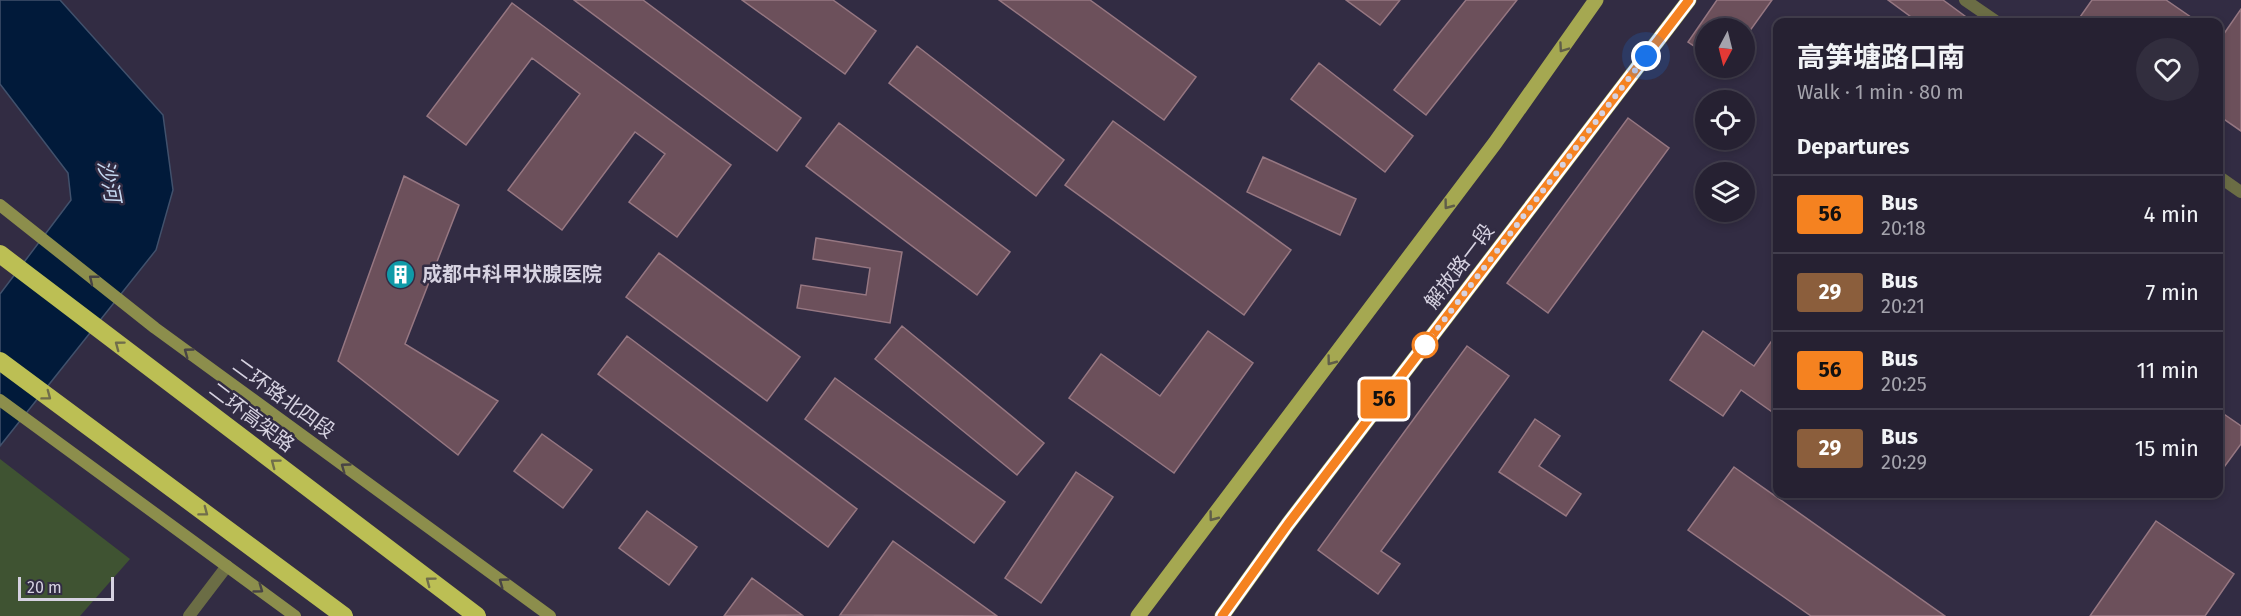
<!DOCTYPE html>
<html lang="en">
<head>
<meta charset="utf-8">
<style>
	body { margin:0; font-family:"Fira Sans","Noto Sans SC",sans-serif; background:#322e3e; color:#f1f3f6; height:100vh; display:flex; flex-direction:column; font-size:22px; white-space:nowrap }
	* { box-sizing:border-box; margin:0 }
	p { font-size:20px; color:#a4a3ac }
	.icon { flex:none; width:33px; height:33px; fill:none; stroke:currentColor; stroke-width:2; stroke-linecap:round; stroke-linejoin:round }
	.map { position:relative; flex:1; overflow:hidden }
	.sheet { position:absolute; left:1773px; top:18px; width:450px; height:480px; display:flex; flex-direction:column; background:#262132; border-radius:12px; box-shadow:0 3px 9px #0003,0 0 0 2px #423e4d }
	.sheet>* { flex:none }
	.badge { padding:0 12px; border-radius:4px; font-size:21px; line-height:39px }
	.needle { width:39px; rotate:187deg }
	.controls { position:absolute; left:1695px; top:18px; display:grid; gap:12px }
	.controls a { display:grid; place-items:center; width:60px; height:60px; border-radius:50%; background:#262132; box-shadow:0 3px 9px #0003,0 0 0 2px #423e4d; font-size:30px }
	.scale { position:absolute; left:18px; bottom:15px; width:96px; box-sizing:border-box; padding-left:6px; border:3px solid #d6d2e1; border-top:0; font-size:16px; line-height:21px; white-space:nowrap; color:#d6d2e1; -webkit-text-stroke:4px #322c43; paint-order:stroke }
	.you { position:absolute; width:30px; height:30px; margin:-15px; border:4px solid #fff; border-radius:50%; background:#1a73e8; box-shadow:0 0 0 9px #1a73e833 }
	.map>.badge { position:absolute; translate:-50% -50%; box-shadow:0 0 0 3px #fff }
	h2 { padding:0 24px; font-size:22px; line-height:54px }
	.round { display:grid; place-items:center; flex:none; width:63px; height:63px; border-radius:32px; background:#322e3e }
	.headline { display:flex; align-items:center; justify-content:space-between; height:102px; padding:0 24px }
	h1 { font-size:28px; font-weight:700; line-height:45px }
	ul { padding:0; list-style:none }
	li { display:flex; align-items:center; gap:18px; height:78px; padding:0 24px; border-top:2px solid #423e4d }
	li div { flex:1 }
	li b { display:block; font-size:22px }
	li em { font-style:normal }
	li .badge { min-width:66px; font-weight:700; text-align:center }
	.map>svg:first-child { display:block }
	.green { fill:#3f5332 }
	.water { fill:#011a3a; stroke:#41516c; stroke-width:1.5 }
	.building { fill:#6c505b; stroke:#967782; stroke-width:1.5 }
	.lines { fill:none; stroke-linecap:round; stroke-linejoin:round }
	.street { stroke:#6b6d45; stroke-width:12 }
	.secondary { stroke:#8c8e4c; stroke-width:12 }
	.primary { stroke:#a5a851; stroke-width:15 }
	.highway { stroke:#bcbf54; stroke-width:18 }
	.oneway { stroke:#605e49 }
	.oneway2 { stroke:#484445 }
	.oneway3 { stroke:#706e4b }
	.line-casing { stroke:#fff; stroke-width:14 }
	.line { stroke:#f58220; stroke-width:9 }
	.walk { stroke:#d6d2e1; stroke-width:6; stroke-dasharray:0 10.8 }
	.stop-dot { fill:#fff; stroke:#f58220; stroke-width:3 }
	.labels { text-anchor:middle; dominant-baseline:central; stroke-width:5; stroke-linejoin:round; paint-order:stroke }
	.street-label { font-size:20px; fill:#d6d2e1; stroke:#322c43 }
	.poi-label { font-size:20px; font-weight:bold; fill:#d6d2e1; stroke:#322c43; text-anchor:start }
	.water-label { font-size:21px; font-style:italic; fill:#c7daf3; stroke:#322c43 }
</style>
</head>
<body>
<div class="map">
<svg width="2241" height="616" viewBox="0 0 2241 616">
	<rect width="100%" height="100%" fill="#322c43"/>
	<path class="green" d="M 0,459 L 130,559 L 80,616 L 0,616 Z"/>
	<path class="water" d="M 0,0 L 60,0 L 163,115 L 173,190 L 156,250 L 0,446 L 0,294 L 71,200 L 68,173 L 0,84 Z"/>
	<path class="building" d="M 574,0 L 643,0 L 801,118 L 777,151 Z
		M 742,0 L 833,0 L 876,31 L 845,74 Z
		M 999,0 L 1090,0 L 1196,77 L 1164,120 Z
		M 1346,0 L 1400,0 L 1380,25 Z
		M 1466,0 L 1517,0 L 1426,115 L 1394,90 Z
		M 1717,0 L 1772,0 L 1744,39 L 1744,28 L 1706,28 L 1706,54 L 1688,42 Z
		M 1888,0 L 1943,0 L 1973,22 L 1918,22 Z
		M 2092,0 L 2166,0 L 2198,22 L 2087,22 L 2080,17 Z
		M 512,3 L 731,165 L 677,237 L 629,202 L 665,154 L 635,132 L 562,230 L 508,190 L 580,94 L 532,58 L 466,145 L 427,116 Z
		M 2241,9 L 2241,131 L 2218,115 L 2218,37 L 2221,38 Z
		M 917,46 L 1064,160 L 1036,196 L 889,83 Z
		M 1319,63 L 1413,136 L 1385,172 L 1291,99 Z
		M 1628,118 L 1669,148 L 1548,313 L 1507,283 Z
		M 1113,121 L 1291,250 L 1244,315 L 1065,185 Z
		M 839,123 L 1010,252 L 977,295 L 806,166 Z
		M 1263,157 L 1356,199 L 1340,235 L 1247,192 Z
		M 404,176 L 459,205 L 405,344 L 498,401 L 458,455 L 338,361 Z
		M 816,238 L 902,252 L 890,323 L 797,308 L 801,285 L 866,295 L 870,268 L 813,259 Z
		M 659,253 L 800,357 L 767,401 L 626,297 Z
		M 902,326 L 1044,443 L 1017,475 L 875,359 Z
		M 1208,331 L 1253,363 L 1174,473 L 1069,398 L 1101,354 L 1160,396 Z
		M 1703,331 L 1754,366 L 1778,332 L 1778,416 L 1741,390 L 1723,416 L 1670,380 Z
		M 627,336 L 857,509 L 828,547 L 598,374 Z
		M 1467,346 L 1509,376 L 1381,551 L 1400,564 L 1378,594 L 1318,550 Z
		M 835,378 L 1005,502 L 974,543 L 805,419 Z
		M 2218,410 L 2241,426 L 2241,444 L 2219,474 Z
		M 1535,419 L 1560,436 L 1539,466 L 1581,494 L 1566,516 L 1499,472 Z
		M 542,434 L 592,470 L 563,508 L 514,471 Z
		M 1734,467 L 1945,616 L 1811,616 L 1688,530 Z
		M 1076,472 L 1113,497 L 1041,603 L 1005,578 Z
		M 647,511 L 697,547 L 669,585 L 619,548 Z
		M 2156,521 L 2234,574 L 2205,616 L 2090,616 Z
		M 893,541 L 997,616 L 840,615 Z
		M 752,578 L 802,615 L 724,616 Z"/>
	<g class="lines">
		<path class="street" d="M 1965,0 L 1997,22
			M 2218,176 L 2241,192
			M 189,616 L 227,566"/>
		<path class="secondary" d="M 0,205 L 155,328 L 550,616
			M 0,400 L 295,616"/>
		<path class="primary" d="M 1138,616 L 1495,143 L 1596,0
			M 1222,616 L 1288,524 L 1689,0"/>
		<path class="highway" d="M 0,254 L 477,616
			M 0,361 L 344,616"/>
	</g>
	<defs><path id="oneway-chevron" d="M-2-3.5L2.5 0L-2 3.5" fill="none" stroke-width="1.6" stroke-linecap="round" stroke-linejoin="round" transform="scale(1.5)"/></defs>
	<g class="oneway">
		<use href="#oneway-chevron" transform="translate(1563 48) rotate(125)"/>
		<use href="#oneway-chevron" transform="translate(1448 205) rotate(127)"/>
		<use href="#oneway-chevron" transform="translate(1331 361) rotate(127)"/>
		<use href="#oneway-chevron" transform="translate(1213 517) rotate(127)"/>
	</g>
	<g class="oneway2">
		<use href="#oneway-chevron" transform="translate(93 279) rotate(-141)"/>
		<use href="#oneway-chevron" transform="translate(188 352) rotate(-144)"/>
		<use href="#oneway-chevron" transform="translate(345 467) rotate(-144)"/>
		<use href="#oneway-chevron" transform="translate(503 582) rotate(-144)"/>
		<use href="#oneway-chevron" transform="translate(259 589) rotate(36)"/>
	</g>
	<g class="oneway3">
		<use href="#oneway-chevron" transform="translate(119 345) rotate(-143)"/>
		<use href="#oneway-chevron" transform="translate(47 396) rotate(37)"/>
		<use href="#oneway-chevron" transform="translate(275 463) rotate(-143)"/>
		<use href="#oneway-chevron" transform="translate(204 512) rotate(37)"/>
		<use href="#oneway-chevron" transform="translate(430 581) rotate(-143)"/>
	</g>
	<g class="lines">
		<defs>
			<path id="line" d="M 1222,616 L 1288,524 L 1689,0"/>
		</defs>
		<use href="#line" class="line-casing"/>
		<use href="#line" class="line"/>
		<path class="walk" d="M 1425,345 L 1646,56"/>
	</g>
	<defs>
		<symbol id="building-disc" viewBox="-11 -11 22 22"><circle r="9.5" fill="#0f9aa8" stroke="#322c43"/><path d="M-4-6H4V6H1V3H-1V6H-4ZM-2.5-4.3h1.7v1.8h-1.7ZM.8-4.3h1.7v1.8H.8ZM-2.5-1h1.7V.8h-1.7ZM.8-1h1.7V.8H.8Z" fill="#fff"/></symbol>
	</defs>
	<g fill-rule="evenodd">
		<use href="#building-disc" x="384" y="258" width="33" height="33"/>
	</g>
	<circle class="stop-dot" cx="1425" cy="345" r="12"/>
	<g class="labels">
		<g class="street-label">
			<text transform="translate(1459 266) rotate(-53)">解放路一段</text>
			<text transform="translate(284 398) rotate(36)">二环路北四段</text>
			<text transform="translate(252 417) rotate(37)">二环高架路</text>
		</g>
		<g class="poi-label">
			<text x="422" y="274">成都中科甲状腺医院</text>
		</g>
		<g class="water-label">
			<text transform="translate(109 181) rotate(79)">沙河</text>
		</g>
	</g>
</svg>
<div class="controls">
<a><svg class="needle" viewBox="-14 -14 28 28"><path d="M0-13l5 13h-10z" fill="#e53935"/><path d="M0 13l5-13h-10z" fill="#a4a3ac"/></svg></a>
<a><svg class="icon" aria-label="locate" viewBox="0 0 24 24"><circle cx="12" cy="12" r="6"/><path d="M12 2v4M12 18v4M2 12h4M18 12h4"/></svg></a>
<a><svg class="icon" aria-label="layers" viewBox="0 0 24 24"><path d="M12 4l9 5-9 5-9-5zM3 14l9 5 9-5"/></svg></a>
</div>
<div class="scale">20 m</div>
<div class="you" style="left:1646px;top:56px"></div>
<b class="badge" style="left:1384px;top:399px;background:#f58220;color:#111">56</b>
<section class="sheet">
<div class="headline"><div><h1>高笋塘路口南</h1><p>Walk · 1 min · 80 m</p></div><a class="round"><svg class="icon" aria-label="heart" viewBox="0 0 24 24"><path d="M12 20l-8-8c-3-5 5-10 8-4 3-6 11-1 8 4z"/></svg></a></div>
<h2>Departures</h2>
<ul>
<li><span class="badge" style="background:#f58220;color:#111">56</span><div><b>Bus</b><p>20:18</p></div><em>4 min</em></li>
<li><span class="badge" style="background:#8b5e3c;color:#fff">29</span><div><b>Bus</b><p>20:21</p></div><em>7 min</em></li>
<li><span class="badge" style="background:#f58220;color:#111">56</span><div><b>Bus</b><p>20:25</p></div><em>11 min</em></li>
<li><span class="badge" style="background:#8b5e3c;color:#fff">29</span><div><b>Bus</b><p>20:29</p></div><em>15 min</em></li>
</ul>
</section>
</div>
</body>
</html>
